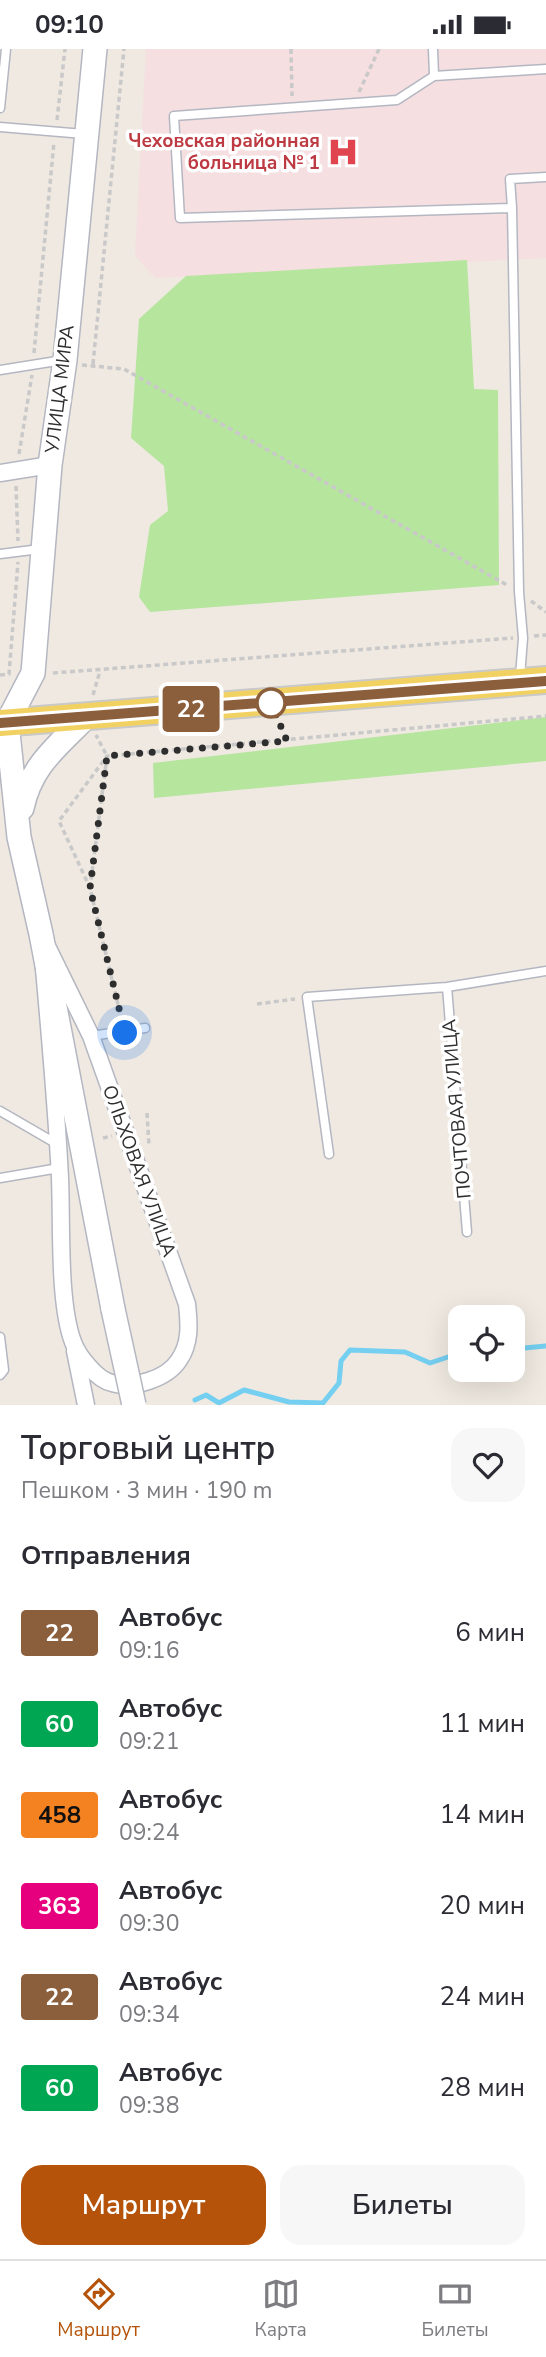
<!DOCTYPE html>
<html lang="ru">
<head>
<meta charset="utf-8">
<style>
	body { margin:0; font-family:"Nunito Sans",sans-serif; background:#f7f7f7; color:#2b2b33; height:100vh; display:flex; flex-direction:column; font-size:26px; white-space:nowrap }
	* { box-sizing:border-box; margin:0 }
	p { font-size:23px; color:#7c7c81 }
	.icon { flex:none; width:38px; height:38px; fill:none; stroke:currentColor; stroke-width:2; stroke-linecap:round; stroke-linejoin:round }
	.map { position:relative; height:1356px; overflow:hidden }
	.drawer { display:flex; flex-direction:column; background:#fff; flex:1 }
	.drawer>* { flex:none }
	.badge { padding:0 14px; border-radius:5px; font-size:24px; line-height:46px }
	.controls { position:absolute; left:448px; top:1256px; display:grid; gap:14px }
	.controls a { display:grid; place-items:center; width:77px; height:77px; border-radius:14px; background:#fff; box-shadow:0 7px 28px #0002; font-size:35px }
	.you { position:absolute; width:35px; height:35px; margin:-18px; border:5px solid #fff; border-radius:50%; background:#1a73e8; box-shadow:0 0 0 10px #1a73e833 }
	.map>.badge { position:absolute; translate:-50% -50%; box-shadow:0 0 0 4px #fff }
	h2 { padding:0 21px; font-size:26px; line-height:63px }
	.round { display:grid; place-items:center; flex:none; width:74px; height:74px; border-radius:21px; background:#f7f7f7 }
	.summary { display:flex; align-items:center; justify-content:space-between; height:119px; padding:0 21px }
	h1 { font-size:33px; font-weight:600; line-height:52px }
	.cta { display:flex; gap:14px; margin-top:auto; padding:14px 21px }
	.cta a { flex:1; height:80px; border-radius:21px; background:#b45309; color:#fff; font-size:28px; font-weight:600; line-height:80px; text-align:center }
	.cta a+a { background:#f7f7f7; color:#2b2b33 }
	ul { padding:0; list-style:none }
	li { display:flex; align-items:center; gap:21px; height:91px; padding:0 21px }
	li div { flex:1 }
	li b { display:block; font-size:26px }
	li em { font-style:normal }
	li .badge { min-width:77px; font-weight:700; text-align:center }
	.status { display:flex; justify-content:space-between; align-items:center; height:49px; padding:0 35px; background:#fff; direction:ltr }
	.status svg { height:19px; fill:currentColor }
	.menu { display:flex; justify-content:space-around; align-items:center; height:98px; border-top:2px solid #e1e1e2; background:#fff; font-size:19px; color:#7c7c81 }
	.menu a { display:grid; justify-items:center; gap:4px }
	.menu .current { color:#b45309 }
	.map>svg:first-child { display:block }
	.medical { fill:#f5dfe0 }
	.green { fill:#b6e59e }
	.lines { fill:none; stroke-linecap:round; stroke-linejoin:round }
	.stream { stroke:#75cff0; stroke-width:5 }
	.lane-casing { stroke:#b4b7c1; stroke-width:11 }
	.street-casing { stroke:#b4b7c1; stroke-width:19 }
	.secondary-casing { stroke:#b4b7c1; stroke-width:26 }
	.primary-casing { stroke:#c9c9c9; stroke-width:30 }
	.path { stroke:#c9c9c9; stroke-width:3.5; stroke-dasharray:5 3.5; stroke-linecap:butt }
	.lane { stroke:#fff; stroke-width:8 }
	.street { stroke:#fff; stroke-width:16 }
	.secondary { stroke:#fff; stroke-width:23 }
	.primary { stroke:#f2d163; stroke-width:26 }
	.secondary-bridge-casing { stroke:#b4b7c1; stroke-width:26; stroke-linecap:butt }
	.secondary-bridge { stroke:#fff; stroke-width:23 }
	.line-casing { stroke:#fff; stroke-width:16 }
	.line { stroke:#8b5e3c; stroke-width:10 }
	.walk { stroke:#2e2e2e; stroke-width:7; stroke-dasharray:0 12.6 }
	.stop-dot { fill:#fff; stroke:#8b5e3c; stroke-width:3.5 }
	.labels { text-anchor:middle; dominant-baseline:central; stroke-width:7; stroke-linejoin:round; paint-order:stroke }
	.health-label { font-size:19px; font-weight:bold; fill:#be3a42; stroke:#fff; text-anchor:end }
	.street-label { font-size:19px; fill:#2e2e2e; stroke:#fff }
</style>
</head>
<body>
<div class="status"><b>09:10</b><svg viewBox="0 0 49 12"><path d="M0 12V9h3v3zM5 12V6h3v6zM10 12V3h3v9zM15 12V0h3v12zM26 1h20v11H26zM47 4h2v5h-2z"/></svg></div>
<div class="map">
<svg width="546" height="1356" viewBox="0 0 546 1356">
	<rect width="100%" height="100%" fill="#efe9e1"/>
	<path class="medical" d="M 146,0 L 546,0 L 546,209 L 155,229 L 135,207 Z"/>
	<path class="green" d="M 467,211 L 474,340 L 498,341 L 499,536 L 150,563 L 139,548 L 150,476 L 168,462 L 164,417 L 131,389 L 139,270 L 186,227 Z
		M 546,668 L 546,712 L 154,749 L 153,714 Z"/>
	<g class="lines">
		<path class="stream" d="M 513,1300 L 546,1297
			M 195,1351 L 206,1346 L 219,1354 L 244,1341 L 289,1353 L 323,1354 L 339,1334 L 341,1312 L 350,1301 L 405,1303 L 430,1314 L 460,1304"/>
		<defs>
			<path id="lane" d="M 433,0 L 434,27
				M 0,59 L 6,0
				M 0,78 L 84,85
				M 512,159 L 510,130 L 546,128
				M 0,321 L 63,311
				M 0,505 L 40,500
				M 520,628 L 523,589 L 519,543 L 512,159 L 180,169 L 174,67 L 397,51 L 434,27 L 546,20
				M 447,938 L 467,1183
				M 91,987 L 145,979
				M 0,1062 L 57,1095
				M 329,1105 L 307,948 L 447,938 L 546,922
				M 0,1129 L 59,1119
				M 0,1288 L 4,1321 L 0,1326"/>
			<path id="street" d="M 0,424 L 50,416
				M 41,885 L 91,987 L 187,1255 C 189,1274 191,1294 179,1311 C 167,1330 133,1340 112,1334 C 97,1331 78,1307 73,1293 C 58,1253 62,1174 60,1129 C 56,1048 48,967 41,885 Z
				M 75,1302 L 86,1356"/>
			<path id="secondary" d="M 95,0 L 65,311 L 50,416 L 33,624 L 7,674 L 19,788 L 41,885 L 113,1260
				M 22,759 C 31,716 57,698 86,668"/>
			<path id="primary" d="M 0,674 L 546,631"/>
		</defs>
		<use href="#lane" class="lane-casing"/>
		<use href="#street" class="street-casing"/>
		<use href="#secondary" class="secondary-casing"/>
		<use href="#primary" class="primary-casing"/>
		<path class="path" d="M 291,0 L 292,47
			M 359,43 L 379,0
			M 57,71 L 65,0
			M 34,304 L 54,93
			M 93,315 L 124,0
			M 82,316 L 124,320 L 507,536
			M 19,405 L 32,326
			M 16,437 L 18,492
			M 531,552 L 546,563
			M 534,587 L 546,586
			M 53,624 L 513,589
			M 0,626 L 9,625 L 18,513
			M 93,646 L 100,622
			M 90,839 L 107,707 L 96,686
			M 257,955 L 295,950
			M 122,972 L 90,839 L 59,772 L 107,707 L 546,667
			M 147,1064 L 149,1097
			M 103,1089 L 112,1087"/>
		<use href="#lane" class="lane"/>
		<use href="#street" class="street"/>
		<use href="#secondary" class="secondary"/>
		<use href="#primary" class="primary"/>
		<defs>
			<path id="secondary-bridge" d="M 113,1260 L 134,1356"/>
		</defs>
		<use href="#secondary-bridge" class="secondary-bridge-casing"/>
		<use href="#secondary-bridge" class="secondary-bridge"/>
	</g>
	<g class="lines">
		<defs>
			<path id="line" d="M 0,674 L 546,632"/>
		</defs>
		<use href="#line" class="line-casing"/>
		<use href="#line" class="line"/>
		<path class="walk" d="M 125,984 L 90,839 L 107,707 L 287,692 L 271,654"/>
	</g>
	<defs>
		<symbol id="hospital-bare" viewBox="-9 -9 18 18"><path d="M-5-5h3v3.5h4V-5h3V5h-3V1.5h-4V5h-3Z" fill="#e0444e" stroke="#fff" stroke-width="2.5" paint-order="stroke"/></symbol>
	</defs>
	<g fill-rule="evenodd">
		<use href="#hospital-bare" x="321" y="81" width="44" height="44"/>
	</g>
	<circle class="stop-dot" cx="271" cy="654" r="14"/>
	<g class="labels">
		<g class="health-label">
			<text x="320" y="92">Чеховская районная<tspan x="320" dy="22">больница № 1</tspan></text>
		</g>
		<g class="street-label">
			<text transform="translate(60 340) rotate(-83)">УЛИЦА МИРА</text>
			<text transform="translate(457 1060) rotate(-95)">ПОЧТОВАЯ УЛИЦА</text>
			<text transform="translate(139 1122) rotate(70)">ОЛЬХОВАЯ УЛИЦА</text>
		</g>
	</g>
</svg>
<div class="controls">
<a><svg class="icon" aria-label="locate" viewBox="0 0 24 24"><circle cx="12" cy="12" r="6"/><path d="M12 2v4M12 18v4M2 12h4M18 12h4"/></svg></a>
</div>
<div class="you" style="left:125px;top:984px"></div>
<b class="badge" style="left:191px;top:660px;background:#8b5e3c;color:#fff">22</b>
</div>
<section class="drawer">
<div class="summary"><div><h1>Торговый центр</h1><p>Пешком · 3 мин · 190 m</p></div><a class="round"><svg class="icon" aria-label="heart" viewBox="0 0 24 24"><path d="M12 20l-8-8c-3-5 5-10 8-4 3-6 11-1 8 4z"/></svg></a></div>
<h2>Отправления</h2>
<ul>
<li><span class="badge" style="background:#8b5e3c;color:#fff">22</span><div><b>Автобус</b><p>09:16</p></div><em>6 мин</em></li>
<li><span class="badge" style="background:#00a651;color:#fff">60</span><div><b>Автобус</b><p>09:21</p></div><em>11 мин</em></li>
<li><span class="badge" style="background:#f58220;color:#111">458</span><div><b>Автобус</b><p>09:24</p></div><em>14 мин</em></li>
<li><span class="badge" style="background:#e6007e;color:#fff">363</span><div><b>Автобус</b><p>09:30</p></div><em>20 мин</em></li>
<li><span class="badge" style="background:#8b5e3c;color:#fff">22</span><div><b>Автобус</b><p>09:34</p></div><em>24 мин</em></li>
<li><span class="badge" style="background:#00a651;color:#fff">60</span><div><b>Автобус</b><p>09:38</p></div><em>28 мин</em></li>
</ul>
<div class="cta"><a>Маршрут</a><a>Билеты</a></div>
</section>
<nav class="menu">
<a class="current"><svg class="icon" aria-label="directions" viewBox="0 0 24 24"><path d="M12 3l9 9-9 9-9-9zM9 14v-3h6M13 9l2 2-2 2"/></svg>Маршрут</a>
<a><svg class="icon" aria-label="map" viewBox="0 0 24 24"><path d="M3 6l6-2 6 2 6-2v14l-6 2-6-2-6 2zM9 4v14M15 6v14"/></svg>Карта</a>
<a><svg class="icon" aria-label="tickets" viewBox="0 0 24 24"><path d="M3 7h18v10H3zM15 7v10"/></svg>Билеты</a>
</nav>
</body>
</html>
